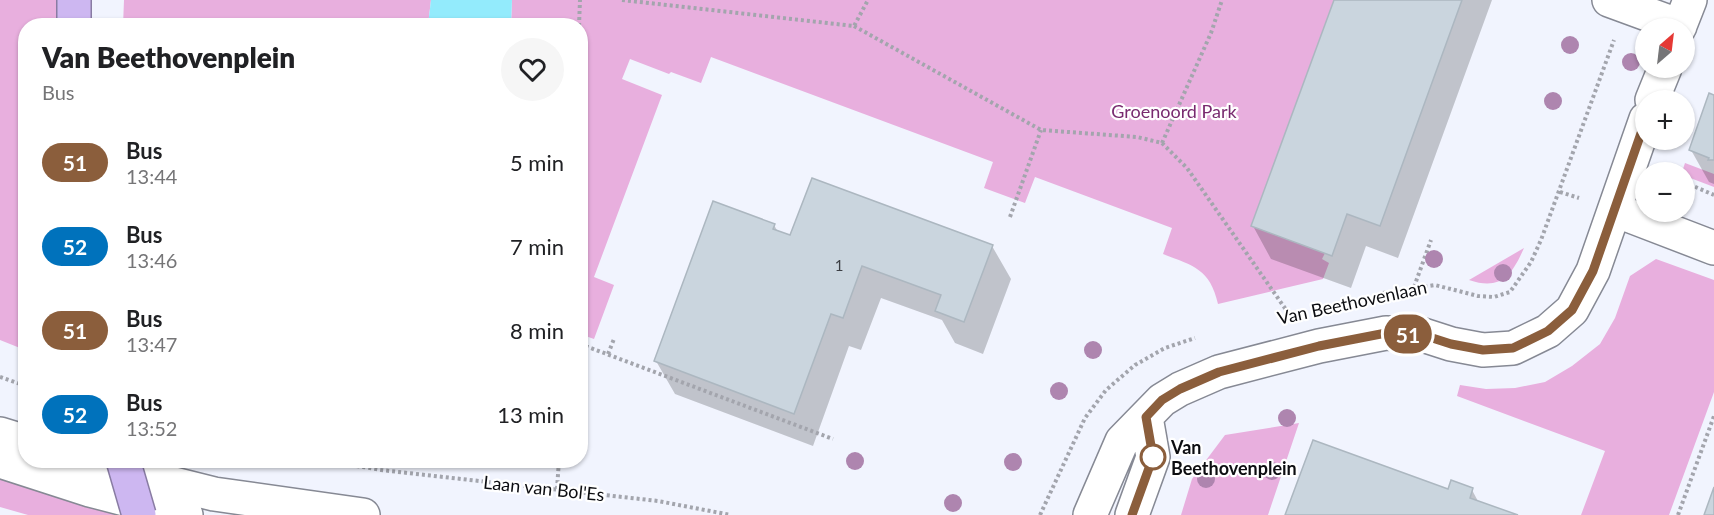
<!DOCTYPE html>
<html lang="en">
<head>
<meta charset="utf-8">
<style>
	body { margin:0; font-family:Lato,sans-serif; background:#f6f6f6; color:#202124; height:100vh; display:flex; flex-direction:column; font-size:22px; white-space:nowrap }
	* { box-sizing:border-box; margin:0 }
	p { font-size:20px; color:#757577 }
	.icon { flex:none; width:33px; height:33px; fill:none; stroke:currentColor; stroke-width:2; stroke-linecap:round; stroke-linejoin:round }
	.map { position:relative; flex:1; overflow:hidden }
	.side { position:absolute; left:18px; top:18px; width:570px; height:450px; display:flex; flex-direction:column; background:#fff; border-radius:24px; box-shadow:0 2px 4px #0004 }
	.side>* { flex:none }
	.badge { padding:0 12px; border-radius:20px; font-size:21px; line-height:39px }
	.needle { width:39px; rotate:28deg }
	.tools { position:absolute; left:1635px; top:18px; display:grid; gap:12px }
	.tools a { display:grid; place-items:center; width:60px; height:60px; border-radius:50%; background:#fff; box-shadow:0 2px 4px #0004; font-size:30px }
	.map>.badge { position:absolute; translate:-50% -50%; box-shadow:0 0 0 3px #fff }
	.round { display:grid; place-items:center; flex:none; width:63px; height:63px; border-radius:32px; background:#f6f6f6 }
	.summary { display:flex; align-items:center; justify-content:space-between; height:102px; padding:0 24px }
	h1 { font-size:28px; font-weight:800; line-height:45px }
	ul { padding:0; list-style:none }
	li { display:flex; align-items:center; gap:18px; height:84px; padding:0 24px }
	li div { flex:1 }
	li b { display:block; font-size:22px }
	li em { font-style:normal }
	li .badge { min-width:66px; font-weight:700; text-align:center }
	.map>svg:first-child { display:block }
	.green { fill:#e8afde }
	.water { fill:#93ebfc }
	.shadow { fill:#0003 }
	.building { fill:#cad5de; stroke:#acb7c0; stroke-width:1.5 }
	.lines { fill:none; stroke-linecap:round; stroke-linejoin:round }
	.street-casing { stroke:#868994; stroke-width:36 }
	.secondary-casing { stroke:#868994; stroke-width:36 }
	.highway-casing { stroke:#897ca3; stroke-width:36 }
	.path { stroke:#a3a5ad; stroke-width:4; stroke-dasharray:3 3; stroke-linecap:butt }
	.street { stroke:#fff; stroke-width:33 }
	.secondary { stroke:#fff; stroke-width:33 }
	.highway { stroke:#cdb7f1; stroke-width:33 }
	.highway-bridge-casing { stroke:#897ca3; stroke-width:36; stroke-linecap:butt }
	.highway-bridge { stroke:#cdb7f1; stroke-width:33 }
	.tree { fill:#ae85af }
	.line-casing { stroke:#fff; stroke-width:14 }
	.line { stroke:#8b5e3c; stroke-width:9 }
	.stop-dot { fill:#fff; stroke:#8b5e3c; stroke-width:3 }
	.labels { text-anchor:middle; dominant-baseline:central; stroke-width:4.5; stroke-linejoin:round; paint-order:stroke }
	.number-label { font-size:15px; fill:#3c3f44 }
	.park-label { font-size:18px; fill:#782a6f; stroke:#fff }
	.street-label { font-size:18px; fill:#0c0d11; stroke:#fff }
	.stop-label { font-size:18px; font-weight:bold; fill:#0c0d11; stroke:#fff; text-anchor:start }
</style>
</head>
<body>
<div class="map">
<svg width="1714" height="515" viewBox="0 0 1714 515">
	<rect width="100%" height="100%" fill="#f1f4fe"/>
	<path class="green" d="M 0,0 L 59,0 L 58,25 L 26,26 L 25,350 L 0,340 Z
		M 124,0 L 431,0 L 428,25 L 123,26 Z
		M 512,0 L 1334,0 L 1251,226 L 1325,253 L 1322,259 L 1329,263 L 1323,279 L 1218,304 C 1210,269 1194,266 1163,254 L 1172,228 L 1035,177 L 1025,203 L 984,188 L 993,162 L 711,57 L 701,83 L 671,72 L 669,74 L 630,59 L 622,79 L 662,95 L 594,277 L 614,285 L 594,339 L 580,334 L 580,26 L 511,26 Z
		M 1685,163 L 1714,174 L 1714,187 L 1685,176 L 1684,172 L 1682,172 Z
		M 1524,248 C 1512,275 1501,291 1469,280 Z
		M 1656,259 L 1714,280 L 1714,392 L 1669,515 L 1581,515 L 1605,451 L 1457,396 L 1460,385 L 1486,389 L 1515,388 L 1545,382 L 1572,366 L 1600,344 L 1615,318 L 1630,276 Z
		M 1299,423 L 1268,515 L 1181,515 L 1192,479 L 1225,435 Z
		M 0,475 L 133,515 L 28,515 L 0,507 Z"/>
	<path class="water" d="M 431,0 L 512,0 L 511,25 L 428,25 Z"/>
	<path class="shadow" d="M 1336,0 L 1492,0 L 1398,258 L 1366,246 L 1351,288 L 1271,259 L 1253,226 Z
		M 1714,96 L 1714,184 L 1709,182 L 1691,150 Z
		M 774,225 L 778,232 L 791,237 L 992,246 L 1011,279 L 983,354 L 955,343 L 942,320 L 881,298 L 861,350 L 849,346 L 813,446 L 675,394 L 656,361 Z
		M 1472,490 L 1479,503 L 1513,515 L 1287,515 L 1449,491 Z"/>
	<path class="building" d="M 1334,0 L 1462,0 L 1380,226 L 1347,214 L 1332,256 L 1251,226 Z
		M 1709,93 L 1714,95 L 1714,160 L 1708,160 L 1709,158 L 1689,150 Z
		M 812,178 L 993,245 L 964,322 L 935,311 L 941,295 L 862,266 L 843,318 L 831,314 L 794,414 L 654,361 L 713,201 L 775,224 L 773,229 L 790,235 Z
		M 1313,440 L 1448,489 L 1451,480 L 1473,488 L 1470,498 L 1518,515 L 1285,515 Z
		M 1714,487 L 1714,515 L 1704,515 Z"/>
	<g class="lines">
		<defs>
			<path id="street" d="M 1609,0 L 1680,26
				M 1679,28 L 1690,0
				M 1652,100 L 1665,68
				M 1615,210 L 1714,248
				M 1090,515 L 1122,441 L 1162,400 L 1180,389 L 1219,372 L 1319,346 L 1386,333 L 1420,334 L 1451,344 L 1483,350 L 1513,348 L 1548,331 L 1572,310 L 1593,271 L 1646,119
				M 1132,515 L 1153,457 L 1146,417"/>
			<path id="secondary" d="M 0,434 L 26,442
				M 78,460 L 214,494 L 363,515
				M 0,461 L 90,490 L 186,515"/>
			<path id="highway" d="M 74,26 L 74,0"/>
		</defs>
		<use href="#street" class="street-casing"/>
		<use href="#secondary" class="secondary-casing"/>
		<use href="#highway" class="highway-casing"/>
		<path class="path" d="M 622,0 L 854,26 L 868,0
			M 579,26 L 580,0
			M 854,26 L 1041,130 L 1137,137 L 1162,143 L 1211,33 L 1222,0
			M 1162,143 L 1187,168 L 1289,314
			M 1684,182 L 1714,195
			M 1560,192 L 1579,198
			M 1010,217 L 1041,130
			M 1414,287 L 1431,240
			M 1383,293 L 1435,285 L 1478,296 L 1494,297 L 1510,292 L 1531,262 L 1541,240 L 1614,40
			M 580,344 L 833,439
			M 608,354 L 614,339
			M 0,377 L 26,386
			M 321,460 L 381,470 L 658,501 L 731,515
			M 557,489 L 559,460
			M 1040,515 L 1085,418 L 1106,390 L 1135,365 L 1165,348 L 1195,338
			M 1678,515 L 1714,416"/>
		<use href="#street" class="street"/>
		<use href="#secondary" class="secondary"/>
		<use href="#highway" class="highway"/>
		<defs>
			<path id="highway-bridge" d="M 123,460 L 139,515"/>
		</defs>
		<use href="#highway-bridge" class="highway-bridge-casing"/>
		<use href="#highway-bridge" class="highway-bridge"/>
	</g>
	<g class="tree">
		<circle cx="1570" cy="45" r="9"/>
		<circle cx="1631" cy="62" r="9"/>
		<circle cx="1553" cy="101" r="9"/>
		<circle cx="1434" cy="259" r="9"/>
		<circle cx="1503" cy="273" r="9"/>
		<circle cx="1093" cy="350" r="9"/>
		<circle cx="1059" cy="391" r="9"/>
		<circle cx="1287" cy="418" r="9"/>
		<circle cx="855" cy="461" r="9"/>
		<circle cx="1013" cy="462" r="9"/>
		<circle cx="1272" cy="471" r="9"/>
		<circle cx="1206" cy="479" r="9"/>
		<circle cx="953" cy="503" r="9"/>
	</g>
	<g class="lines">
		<defs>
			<path id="line" d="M 1132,515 L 1153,457 L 1146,417 L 1162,400 L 1180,389 L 1219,372 L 1319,346 L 1386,333 L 1420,334 L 1451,344 L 1483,350 L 1513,348 L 1548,331 L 1572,310 L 1593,271 L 1646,119"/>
		</defs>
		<use href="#line" class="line-casing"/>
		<use href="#line" class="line"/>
	</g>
	<circle class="stop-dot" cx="1153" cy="457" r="12"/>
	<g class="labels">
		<g class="number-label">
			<text x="839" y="265">1</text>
		</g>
		<g class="park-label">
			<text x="1174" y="111">Groenoord Park</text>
		</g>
		<g class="street-label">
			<text transform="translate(1352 302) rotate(-12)">Van Beethovenlaan</text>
			<text transform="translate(544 488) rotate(6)">Laan van Bol'Es</text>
		</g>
		<g class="stop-label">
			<text x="1171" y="447">Van<tspan x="1171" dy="21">Beethovenplein</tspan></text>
		</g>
	</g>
</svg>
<div class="tools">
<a><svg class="needle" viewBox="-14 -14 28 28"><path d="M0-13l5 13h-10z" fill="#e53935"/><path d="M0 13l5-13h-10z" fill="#757577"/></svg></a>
<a>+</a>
<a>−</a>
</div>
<b class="badge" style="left:1408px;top:334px;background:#8b5e3c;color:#fff">51</b>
<section class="side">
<div class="summary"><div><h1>Van Beethovenplein</h1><p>Bus</p></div><a class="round"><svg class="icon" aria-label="heart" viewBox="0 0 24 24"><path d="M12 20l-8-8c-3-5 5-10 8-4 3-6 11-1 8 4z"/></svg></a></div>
<ul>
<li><span class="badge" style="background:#8b5e3c;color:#fff">51</span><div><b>Bus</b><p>13:44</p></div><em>5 min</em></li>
<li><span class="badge" style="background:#0072bc;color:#fff">52</span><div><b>Bus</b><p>13:46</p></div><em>7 min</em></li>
<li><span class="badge" style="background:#8b5e3c;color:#fff">51</span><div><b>Bus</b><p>13:47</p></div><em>8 min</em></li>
<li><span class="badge" style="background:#0072bc;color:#fff">52</span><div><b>Bus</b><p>13:52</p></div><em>13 min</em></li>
</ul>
</section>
</div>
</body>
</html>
